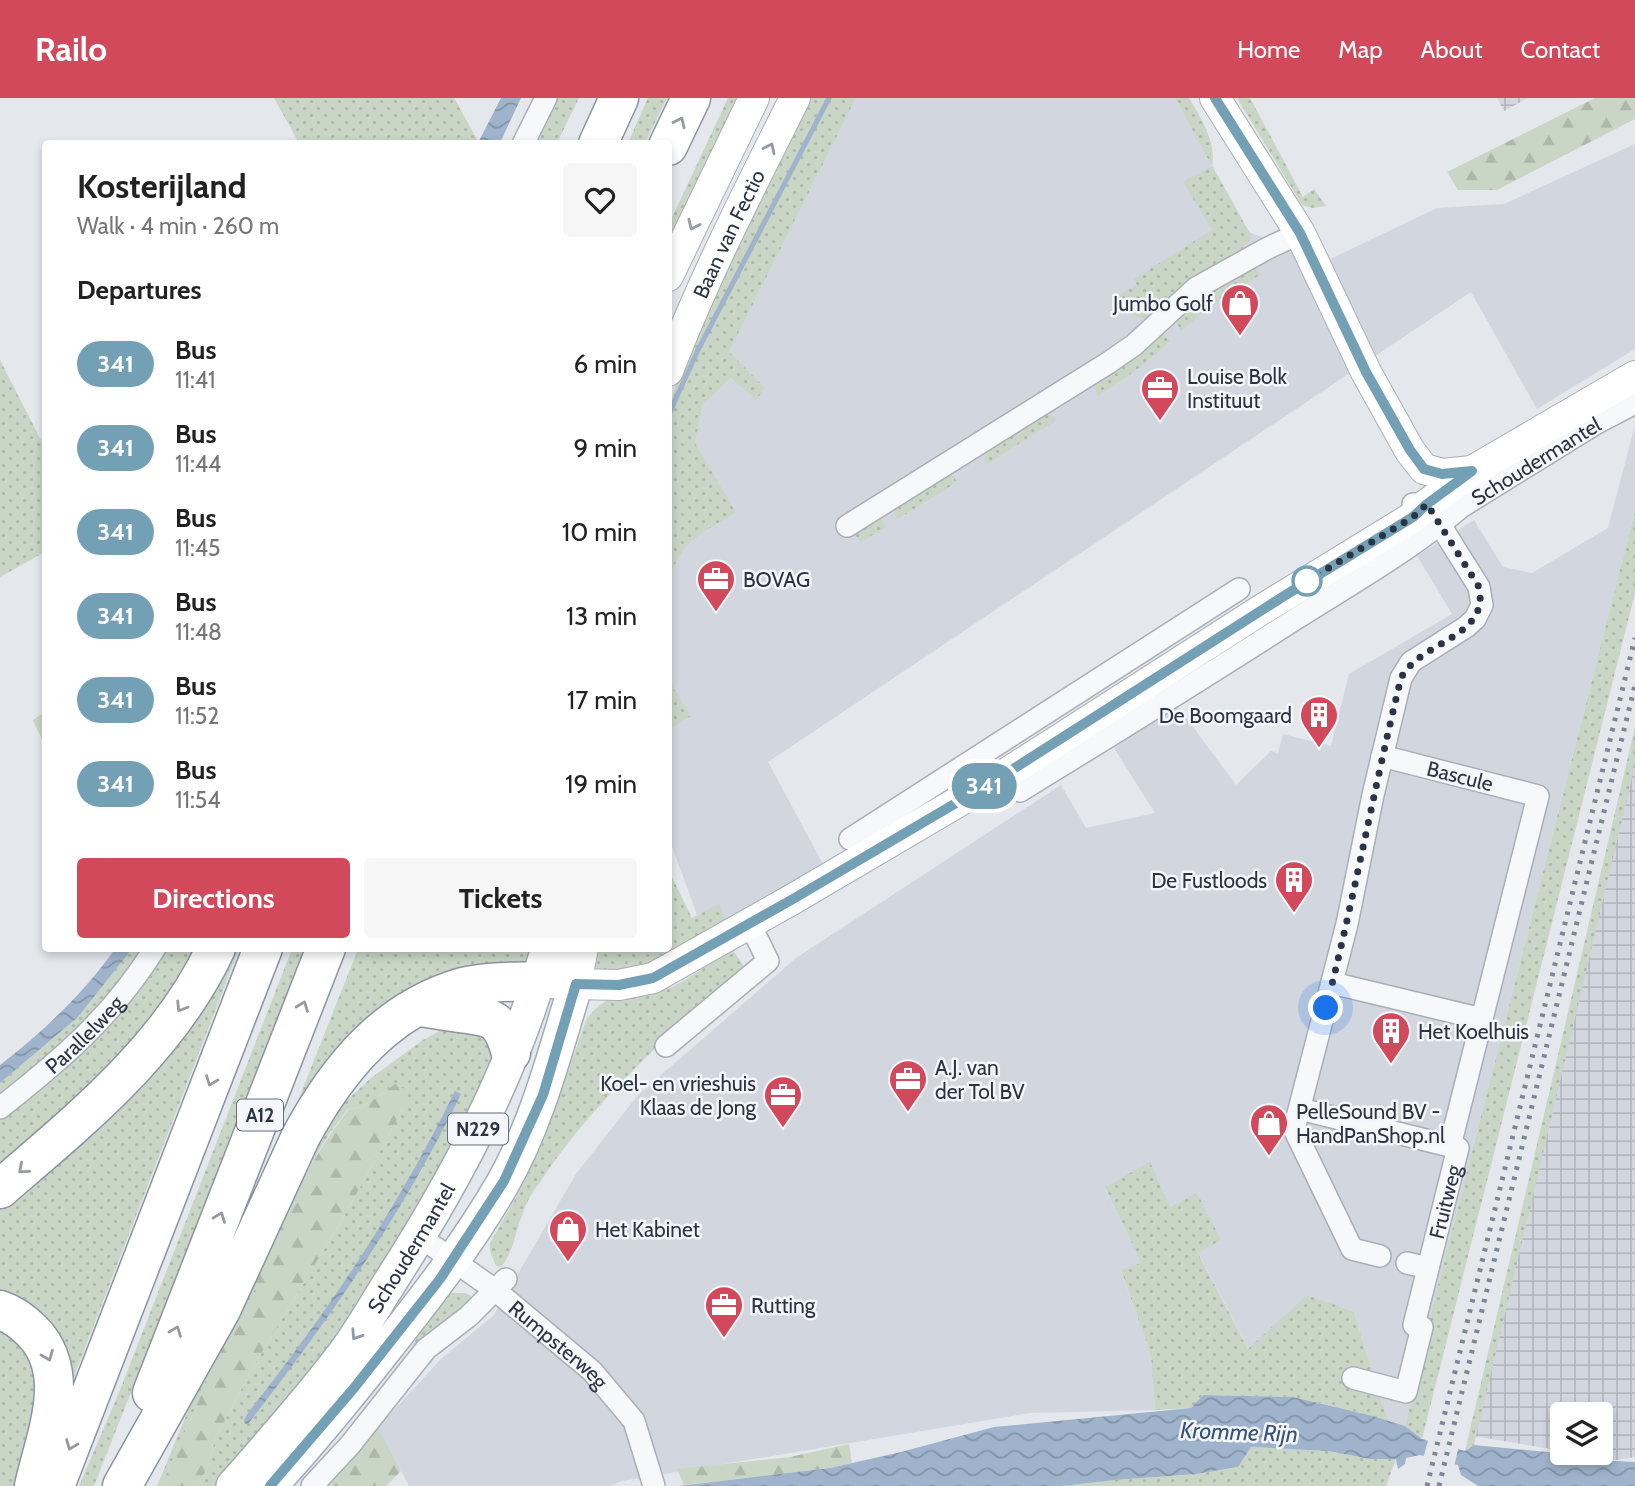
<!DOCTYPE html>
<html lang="en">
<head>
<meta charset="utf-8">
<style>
	body { margin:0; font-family:Cabin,sans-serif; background:#f6f6f6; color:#222; height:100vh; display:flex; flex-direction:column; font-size:26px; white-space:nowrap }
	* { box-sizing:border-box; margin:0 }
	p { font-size:23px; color:#767676 }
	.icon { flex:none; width:38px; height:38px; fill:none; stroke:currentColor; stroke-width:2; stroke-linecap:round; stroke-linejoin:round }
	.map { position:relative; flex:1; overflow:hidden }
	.details { position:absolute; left:42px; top:42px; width:630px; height:812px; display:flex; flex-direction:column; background:#fff; border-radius:7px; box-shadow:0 4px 10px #0003 }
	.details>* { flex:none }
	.badge { padding:0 14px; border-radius:23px; font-size:24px; line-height:46px }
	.tools { position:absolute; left:1550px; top:1304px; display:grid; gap:14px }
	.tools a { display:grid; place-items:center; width:63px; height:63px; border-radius:7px; background:#fff; box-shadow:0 4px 10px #0003; font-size:35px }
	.you { position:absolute; width:35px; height:35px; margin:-18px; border:5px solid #fff; border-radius:50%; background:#1a73e8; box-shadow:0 0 0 10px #1a73e833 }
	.map>.badge { position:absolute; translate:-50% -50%; box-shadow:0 0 0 4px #fff }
	h2 { padding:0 35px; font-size:26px; line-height:63px }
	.round { display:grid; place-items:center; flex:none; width:74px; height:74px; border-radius:7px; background:#f6f6f6 }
	.summary { display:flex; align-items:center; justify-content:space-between; height:119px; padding:0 35px }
	h1 { font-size:33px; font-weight:700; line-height:52px }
	.button { display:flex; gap:14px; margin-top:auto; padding:14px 35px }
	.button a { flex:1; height:80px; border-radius:7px; background:#d1495b; color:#fff; font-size:28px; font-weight:700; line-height:80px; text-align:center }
	.button a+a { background:#f6f6f6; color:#222 }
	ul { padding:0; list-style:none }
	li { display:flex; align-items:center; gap:21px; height:84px; padding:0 35px }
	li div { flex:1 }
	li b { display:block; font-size:26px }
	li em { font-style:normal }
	li .badge { min-width:77px; font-weight:700; text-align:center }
	header { display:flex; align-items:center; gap:42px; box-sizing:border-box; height:98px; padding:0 35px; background:#d1495b; color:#fff }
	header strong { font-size:33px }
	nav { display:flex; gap:38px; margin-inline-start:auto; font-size:24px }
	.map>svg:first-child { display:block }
	.built { fill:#d2d6de }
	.industrial { fill:url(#industrial-grid) }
	.grass { fill:url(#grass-dots) }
	.forest { fill:url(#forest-firs) }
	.water { fill:url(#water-waves) }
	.pier { fill:#e4e7ec }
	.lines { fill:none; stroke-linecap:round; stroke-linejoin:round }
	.stream { stroke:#9fb4cc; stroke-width:5 }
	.street-casing { stroke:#a9aeb7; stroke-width:24 }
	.secondary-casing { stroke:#a9aeb7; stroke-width:32 }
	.primary-casing { stroke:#a3abb8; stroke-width:36 }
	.highway-casing { stroke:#8b94a3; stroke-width:41 }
	.street { stroke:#f7f8fa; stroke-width:21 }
	.secondary { stroke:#fff; stroke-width:30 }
	.primary { stroke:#fff; stroke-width:33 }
	.highway { stroke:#fff; stroke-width:38 }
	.rail { stroke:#7d8696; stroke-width:5; stroke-dasharray:3.5 7; stroke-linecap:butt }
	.oneway { stroke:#959aa2 }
	.line-casing { stroke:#fff; stroke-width:16 }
	.line { stroke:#74a0b6; stroke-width:10 }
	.walk { stroke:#2b3445; stroke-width:7; stroke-dasharray:0 12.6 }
	.stop-dot { fill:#fff; stroke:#74a0b6; stroke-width:3.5 }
	.labels { text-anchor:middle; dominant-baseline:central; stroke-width:5; stroke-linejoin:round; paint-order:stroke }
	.shield { fill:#f4f6f9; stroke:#676e7b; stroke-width:2 }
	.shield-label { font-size:19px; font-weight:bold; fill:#2b3445 }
	.street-label { font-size:21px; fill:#2b3445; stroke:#f4f6f9 }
	.poi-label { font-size:21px; fill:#2b3445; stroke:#f4f6f9; text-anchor:start }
	.water-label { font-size:23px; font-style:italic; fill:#34527a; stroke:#f4f6f9 }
</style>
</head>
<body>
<header>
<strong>Railo</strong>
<nav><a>Home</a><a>Map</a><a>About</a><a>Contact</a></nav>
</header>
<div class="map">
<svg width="1635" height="1388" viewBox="0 0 1635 1388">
	<defs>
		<pattern id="industrial-grid" width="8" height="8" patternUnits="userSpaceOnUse" patternTransform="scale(1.75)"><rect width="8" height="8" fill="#d2d6de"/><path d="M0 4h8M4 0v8" fill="none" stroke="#b4b8c0"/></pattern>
		<pattern id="grass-dots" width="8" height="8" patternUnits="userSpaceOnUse" patternTransform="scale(1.75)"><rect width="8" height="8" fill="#c9d6c5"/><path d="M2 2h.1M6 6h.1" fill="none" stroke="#adb8ab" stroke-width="1.8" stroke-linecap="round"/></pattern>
		<pattern id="forest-firs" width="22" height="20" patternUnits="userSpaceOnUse" patternTransform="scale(1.75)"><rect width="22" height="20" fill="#c9d6c5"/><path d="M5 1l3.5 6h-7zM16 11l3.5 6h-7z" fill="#adb8ab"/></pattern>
		<pattern id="water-waves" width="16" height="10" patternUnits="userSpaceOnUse" patternTransform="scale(1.75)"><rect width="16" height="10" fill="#9fb4cc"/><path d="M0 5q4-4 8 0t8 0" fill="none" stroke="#8293a7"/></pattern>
	</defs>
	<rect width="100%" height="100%" fill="#e4e7ec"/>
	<path class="built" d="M 856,0 L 1175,0 L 1249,134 L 1324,164 L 1437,110 L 1504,106 L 1635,46 L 1635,251 L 1537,311 L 1471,194 L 768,664 L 824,768 L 704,836 L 669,740 L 669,420 L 695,345 L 703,307 L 731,280 L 729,254 Z
		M 1635,327 L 1635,413 L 1431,1215 L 1405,1328 L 1389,1325 L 1353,1213 L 1307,1197 L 1249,1252 L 1198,1154 L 1221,1142 L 1170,1109 L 1105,1090 L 1141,1165 L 1121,1173 L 1151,1258 L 1155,1312 L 1030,1315 L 622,1383 L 610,1388 L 409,1388 L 378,1329 L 441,1261 L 494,1217 L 576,1076 L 638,997 L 796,860 L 1061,687 L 1086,730 L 1155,715 L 1114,650 L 1176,606 L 1236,687 L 1271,653 L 1278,655 L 1283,636 L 1331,648 L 1349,576 L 1452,516 L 1417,458 L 1474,422 L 1503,469 L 1532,475 L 1608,430 Z"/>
	<path class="industrial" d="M 1497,0 L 1528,0 L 1504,13 Z
		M 1635,660 L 1635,1359 L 1616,1362 L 1571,1355 L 1601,1354 L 1601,1316 L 1563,1316 L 1563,1353 L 1474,1338 Z"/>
	<path class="grass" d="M 274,0 L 454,0 L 479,45 L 299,45 Z
		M 557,0 L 579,0 L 557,45 L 534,46 Z
		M 648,0 L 667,0 L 645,45 L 628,45 Z
		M 728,0 L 744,0 L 669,170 L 669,126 Z
		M 809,0 L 856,0 L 729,254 L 765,290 L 756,302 L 731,280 L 703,307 L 695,345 L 736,415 C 704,433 679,444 669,483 L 669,309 L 688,248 Z
		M 1175,0 L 1189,0 C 1201,20 1217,45 1212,68 L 1252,139 L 1241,152 L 1180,191 L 1151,218 L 1142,220 L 1120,213 L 1114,200 L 1137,187 L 1134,181 L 1212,132 L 1183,84 L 1212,68 Z
		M 1237,0 L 1250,0 L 1303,99 L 1314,91 L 1326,108 L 1312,110 L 1302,107 Z
		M 1256,169 L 1260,177 L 1216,204 L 1181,233 L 1175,222 C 1196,205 1229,175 1256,169 Z
		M 1164,235 L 1170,243 C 1148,265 1124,281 1098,298 L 1093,287 L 1124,268 Z
		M 0,262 L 45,350 L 45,454 L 0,479 Z
		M 1045,317 L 1052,317 L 1057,322 L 987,366 L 984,360 L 988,352 Z
		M 951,375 L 957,384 L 898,421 L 892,412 Z
		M 1635,413 L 1635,495 L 1422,1341 L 1405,1328 L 1431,1215 Z
		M 880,419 L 886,429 L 861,444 L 854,436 Z
		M 668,581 L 691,618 L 669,631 L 668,631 Z
		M 1635,629 L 1635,667 L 1474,1347 L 1465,1353 Z
		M 669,773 L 692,820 L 719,806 L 729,827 L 644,871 L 591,875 L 596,851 L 668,850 Z
		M 729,846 L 745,870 C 670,935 593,1003 538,1087 C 532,1095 526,1105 523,1115 C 515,1133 514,1154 501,1169 L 496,1168 L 490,1153 L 490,1145 L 522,1089 L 544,1042 L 586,922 C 612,887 630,902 665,892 C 681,887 702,870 718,861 L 721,850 Z
		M 132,851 L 147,851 L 109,903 L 0,1001 L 0,985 L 78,919 Z
		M 165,851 L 207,851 L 148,938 L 0,1068 L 0,1020 Z
		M 236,851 L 239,851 L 70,1289 L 0,1200 L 0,1102 L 213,896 Z
		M 292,851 L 306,851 L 94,1388 L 79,1388 L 120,1292 Z
		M 358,851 L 536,851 L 533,865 L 463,872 L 292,1018 Z
		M 453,928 L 485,940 L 494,960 L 478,1009 L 345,1234 L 218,1388 L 197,1388 L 208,1369 L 215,1341 L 253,1269 L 342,1122 L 404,1009 L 395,986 L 362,1009 L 348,1011 L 330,1035 L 291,1098 L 250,1187 L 258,1190 L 245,1218 L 237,1216 L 161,1388 L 157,1388 L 208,1264 L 330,1018 L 371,980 L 423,942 L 441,932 Z
		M 1150,1064 L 1170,1109 L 1197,1095 L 1221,1142 L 1198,1155 L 1248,1251 L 1307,1197 L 1353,1213 L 1389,1325 L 1369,1317 L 1293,1299 L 1203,1297 L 1191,1310 L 1155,1312 L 1151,1258 L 1121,1172 L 1141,1165 L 1105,1089 Z
		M 451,1195 L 465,1195 L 471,1198 L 470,1207 L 409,1255 L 422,1230 Z
		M 0,1234 L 16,1242 L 30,1254 L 43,1287 L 19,1388 L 0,1388 Z
		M 1250,1349 L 1328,1353 L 1370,1361 L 1396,1361 L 1386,1388 L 1062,1388 L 1115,1382 L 1196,1376 L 1238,1369 Z"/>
	<path class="forest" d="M 1595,0 L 1635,0 L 1635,21 L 1497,92 L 1458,92 L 1447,74 Z
		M 45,614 L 45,648 L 33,622 Z
		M 395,986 L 405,991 L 407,999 L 404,1009 L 342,1122 L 253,1269 L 215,1341 L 208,1369 L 197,1388 L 161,1388 L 237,1215 L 245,1218 L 257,1190 L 250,1187 C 279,1124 306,1067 349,1011 L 362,1009 Z
		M 378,1329 L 401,1373 L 386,1388 L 328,1388 Z
		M 849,1346 L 852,1365 L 830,1370 L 684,1387 L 677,1371 L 790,1359 Z"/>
	<path class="water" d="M 501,0 L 521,0 L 500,45 L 478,45 Z
		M 115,851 L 132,851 L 78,919 L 0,985 L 0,967 C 44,933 83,896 115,851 Z
		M 455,993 L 461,996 C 403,1115 332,1218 251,1322 L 248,1326 L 245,1326 L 244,1322 L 250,1312 C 329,1212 399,1108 455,993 Z
		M 1203,1297 L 1293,1299 L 1369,1317 L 1405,1328 L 1422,1341 L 1465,1353 L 1474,1347 L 1548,1354 L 1596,1362 L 1635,1364 L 1635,1388 L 1478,1388 L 1461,1377 L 1458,1367 L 1420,1357 L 1406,1360 L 1405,1366 L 1398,1371 L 1396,1361 L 1370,1361 L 1328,1353 L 1251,1349 L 1238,1369 L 1196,1376 L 1115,1382 L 1062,1388 L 679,1388 L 830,1370 L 901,1354 L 994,1329 L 1191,1310 Z"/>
	<path class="pier" d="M 1429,1339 L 1459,1347 L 1454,1369 L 1423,1361 Z"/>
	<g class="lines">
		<path class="stream" d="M 668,318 L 698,252 L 829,0"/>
		<defs>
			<g id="street">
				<path d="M 523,46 L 546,0"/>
				<path d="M 847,428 L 1108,265 L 1134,247 L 1196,190 L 1268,150 L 1300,135"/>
				<path id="s1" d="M 1007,675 L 1020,693 C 1113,636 1205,579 1297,520 C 1352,485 1411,452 1461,409 L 1595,326 L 1635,305"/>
				<path d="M 850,741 L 1239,491"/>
				<path d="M 1332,885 L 1482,921"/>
				<path d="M 666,948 L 768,863 L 750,826"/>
				<path id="s2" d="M 0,1010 C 62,961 112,919 155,850"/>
				<path d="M 1300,1011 L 1450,1048"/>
				<path id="s3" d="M 419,1138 L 495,1192 L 592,1273 L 634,1323 L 654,1388"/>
				<path d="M 1380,1158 L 1352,1151 L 1294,1031 L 1347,826 L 1373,697 L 1401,580 L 1411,564 L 1466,529 L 1475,521 L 1482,507 L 1479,489 L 1427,406 L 1413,406"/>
				<path d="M 1407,1165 L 1428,1170"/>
				<path id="s4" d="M 1353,1280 L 1406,1294 L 1422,1229 L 1414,1227 L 1458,1050 L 1450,1048 L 1538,698 L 1382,658"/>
				<path d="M 312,1388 L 350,1347 L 426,1251 L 469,1218 L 506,1181"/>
			</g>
			<g id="secondary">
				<path d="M 1215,0 L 1300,135 L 1366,274 L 1410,353 L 1424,371 L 1442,376 L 1472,373"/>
				<path d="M 668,178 L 754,0"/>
				<path id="s5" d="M 668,273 C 704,179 750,90 795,0"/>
				<path d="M 583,850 L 576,886 L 619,887 L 653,880 L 793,801 L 1007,675 L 1261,512 L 1413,419 L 1427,406 L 1472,373 L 1635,278"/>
			</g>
			<g id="primary">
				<path id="s6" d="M 233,1388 C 271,1345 308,1303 343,1257 C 361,1233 376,1206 392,1181 C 456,1081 513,974 545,860"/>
				<path d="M 270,1388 C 311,1344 349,1297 386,1250 C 428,1197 469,1144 503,1085 C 538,1023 555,953 576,886 L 548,883"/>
			</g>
			<path id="highway" d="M 598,46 L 619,0
				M 668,48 L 691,0
				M 556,850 L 576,886
				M 420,909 C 433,911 446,913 459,915 C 492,919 501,919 511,955
				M 0,1091 C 81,1021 170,950 216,850
				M 0,1212 C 12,1216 23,1224 32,1233 C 74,1275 45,1338 34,1388
				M 152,1295 L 326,850
				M 55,1388 L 263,850
				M 122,1388 L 221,1212 L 301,1038 C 338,970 386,911 463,889 C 487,883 515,884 539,883"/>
		</defs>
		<use href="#street" class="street-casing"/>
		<use href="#secondary" class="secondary-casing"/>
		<use href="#primary" class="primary-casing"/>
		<use href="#highway" class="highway-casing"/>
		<use href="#street" class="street"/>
		<use href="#secondary" class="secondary"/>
		<use href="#primary" class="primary"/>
		<use href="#highway" class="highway"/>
		<path class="rail" d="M 1427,1388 L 1635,540
			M 1439,1388 L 1635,587"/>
	</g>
	<defs><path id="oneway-chevron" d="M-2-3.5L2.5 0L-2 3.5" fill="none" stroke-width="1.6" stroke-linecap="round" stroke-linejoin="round" transform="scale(1.75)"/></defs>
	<g class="oneway">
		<use href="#oneway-chevron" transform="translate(680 24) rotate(-65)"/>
		<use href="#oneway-chevron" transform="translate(770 50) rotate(-64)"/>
		<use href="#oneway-chevron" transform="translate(693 127) rotate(115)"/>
		<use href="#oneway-chevron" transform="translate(303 908) rotate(-69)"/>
		<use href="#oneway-chevron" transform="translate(181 909) rotate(122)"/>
		<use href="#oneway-chevron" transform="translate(211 983) rotate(111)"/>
		<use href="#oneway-chevron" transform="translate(23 1071) rotate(139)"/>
		<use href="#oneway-chevron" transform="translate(220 1119) rotate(-69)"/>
		<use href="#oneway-chevron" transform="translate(176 1233) rotate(-69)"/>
		<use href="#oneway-chevron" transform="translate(356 1237) rotate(123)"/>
		<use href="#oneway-chevron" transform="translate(48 1258) rotate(68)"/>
		<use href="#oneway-chevron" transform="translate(71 1347) rotate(111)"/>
	</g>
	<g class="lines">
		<defs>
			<path id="line" d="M 270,1388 L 354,1290 L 440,1181 L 504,1083 L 543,997 L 576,886 L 619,887 L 653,880 L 793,801 L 1007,675 L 1284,498 L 1413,419 L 1427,406 L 1472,373 L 1442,376 L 1424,371 L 1410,352 L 1366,274 L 1300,135 L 1215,0"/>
		</defs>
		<use href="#line" class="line-casing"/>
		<use href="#line" class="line"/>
		<path class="walk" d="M 1307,483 L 1413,419 L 1427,406 L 1479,489 C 1490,540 1420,543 1401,580 C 1374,690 1354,801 1326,910"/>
	</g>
	<defs>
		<symbol id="shop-pin" viewBox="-11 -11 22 30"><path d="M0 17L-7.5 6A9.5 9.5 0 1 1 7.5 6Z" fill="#d1495b" stroke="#f4f6f9"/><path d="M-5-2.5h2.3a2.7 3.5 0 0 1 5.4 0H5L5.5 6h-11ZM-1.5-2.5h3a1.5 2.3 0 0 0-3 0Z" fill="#fff"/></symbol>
		<symbol id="office-pin" viewBox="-11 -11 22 30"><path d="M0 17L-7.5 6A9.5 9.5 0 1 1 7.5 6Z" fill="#d1495b" stroke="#f4f6f9"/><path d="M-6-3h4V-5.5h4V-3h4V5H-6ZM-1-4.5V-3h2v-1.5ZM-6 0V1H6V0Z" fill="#fff"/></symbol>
		<symbol id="building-pin" viewBox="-11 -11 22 30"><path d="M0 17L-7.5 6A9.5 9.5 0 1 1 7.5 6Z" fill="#d1495b" stroke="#f4f6f9"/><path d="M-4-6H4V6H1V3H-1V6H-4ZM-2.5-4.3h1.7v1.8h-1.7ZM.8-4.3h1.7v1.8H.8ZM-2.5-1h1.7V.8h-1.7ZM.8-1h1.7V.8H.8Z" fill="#fff"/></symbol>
	</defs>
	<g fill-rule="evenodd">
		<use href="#shop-pin" x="1218" y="183" width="44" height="60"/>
		<use href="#office-pin" x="1138" y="268" width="44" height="60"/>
		<use href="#office-pin" x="694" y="459" width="44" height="60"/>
		<use href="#building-pin" x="1297" y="595" width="44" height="60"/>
		<use href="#building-pin" x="1272" y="760" width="44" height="60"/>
		<use href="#building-pin" x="1369" y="911" width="44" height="60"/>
		<use href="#office-pin" x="886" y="959" width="44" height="60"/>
		<use href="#office-pin" x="761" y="975" width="44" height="60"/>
		<use href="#shop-pin" x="1247" y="1003" width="44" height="60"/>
		<use href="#shop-pin" x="546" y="1109" width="44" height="60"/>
		<use href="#office-pin" x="702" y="1185" width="44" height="60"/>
	</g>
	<circle class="stop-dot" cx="1307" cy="483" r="14"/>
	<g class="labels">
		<g class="shield">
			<rect x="237" y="1001.5" width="46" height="31" rx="5"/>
			<rect x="448" y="1015.5" width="60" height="31" rx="5"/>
		</g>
		<g class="shield-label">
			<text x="260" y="1017">A12</text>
			<text x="478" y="1031">N229</text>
		</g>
		<g class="street-label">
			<text stroke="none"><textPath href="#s5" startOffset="150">Baan van Fectio</textPath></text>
			<text stroke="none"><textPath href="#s1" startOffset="635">Schoudermantel</textPath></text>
			<text transform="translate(1460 678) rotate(14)">Bascule</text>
			<text stroke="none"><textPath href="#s2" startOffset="112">Parallelweg</textPath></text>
			<text stroke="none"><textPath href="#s4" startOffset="257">Fruitweg</textPath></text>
			<text stroke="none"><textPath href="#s6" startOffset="298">Schoudermantel</textPath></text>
			<text stroke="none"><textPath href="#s3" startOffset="177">Rumpsterweg</textPath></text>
		</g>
		<g class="poi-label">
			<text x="1213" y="205" text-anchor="end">Jumbo Golf</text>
			<text x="1187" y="278">Louise Bolk<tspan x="1187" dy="24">Instituut</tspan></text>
			<text x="743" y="481">BOVAG</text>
			<text x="1292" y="617" text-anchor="end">De Boomgaard</text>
			<text x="1267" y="782" text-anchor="end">De Fustloods</text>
			<text x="1418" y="933">Het Koelhuis</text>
			<text x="935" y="969">A.J. van<tspan x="935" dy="24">der Tol BV</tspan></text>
			<text x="756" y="985" text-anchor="end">Koel- en vrieshuis<tspan x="756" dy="24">Klaas de Jong</tspan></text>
			<text x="1296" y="1013">PelleSound BV -<tspan x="1296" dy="24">HandPanShop.nl</tspan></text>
			<text x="595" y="1131">Het Kabinet</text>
			<text x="751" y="1207">Rutting</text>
		</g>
		<g class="water-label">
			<text transform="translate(1239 1334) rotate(2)">Kromme Rijn</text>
		</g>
	</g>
</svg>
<div class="tools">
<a><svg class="icon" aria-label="layers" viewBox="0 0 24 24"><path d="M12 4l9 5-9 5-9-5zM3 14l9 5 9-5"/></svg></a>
</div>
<div class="you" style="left:1326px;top:910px"></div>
<b class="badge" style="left:984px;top:688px;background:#74a0b6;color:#fff">341</b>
<section class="details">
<div class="summary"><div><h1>Kosterijland</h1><p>Walk · 4 min · 260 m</p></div><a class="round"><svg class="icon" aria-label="heart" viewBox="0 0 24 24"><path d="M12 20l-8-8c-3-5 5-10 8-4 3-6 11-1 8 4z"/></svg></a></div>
<h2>Departures</h2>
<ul>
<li><span class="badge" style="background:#74a0b6;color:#fff">341</span><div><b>Bus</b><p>11:41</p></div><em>6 min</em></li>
<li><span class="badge" style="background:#74a0b6;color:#fff">341</span><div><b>Bus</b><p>11:44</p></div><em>9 min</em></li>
<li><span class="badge" style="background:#74a0b6;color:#fff">341</span><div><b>Bus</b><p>11:45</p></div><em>10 min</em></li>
<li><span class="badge" style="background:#74a0b6;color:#fff">341</span><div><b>Bus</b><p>11:48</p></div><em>13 min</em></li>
<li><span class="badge" style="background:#74a0b6;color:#fff">341</span><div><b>Bus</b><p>11:52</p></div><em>17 min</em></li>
<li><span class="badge" style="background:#74a0b6;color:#fff">341</span><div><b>Bus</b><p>11:54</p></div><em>19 min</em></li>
</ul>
<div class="button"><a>Directions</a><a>Tickets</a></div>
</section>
</div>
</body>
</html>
